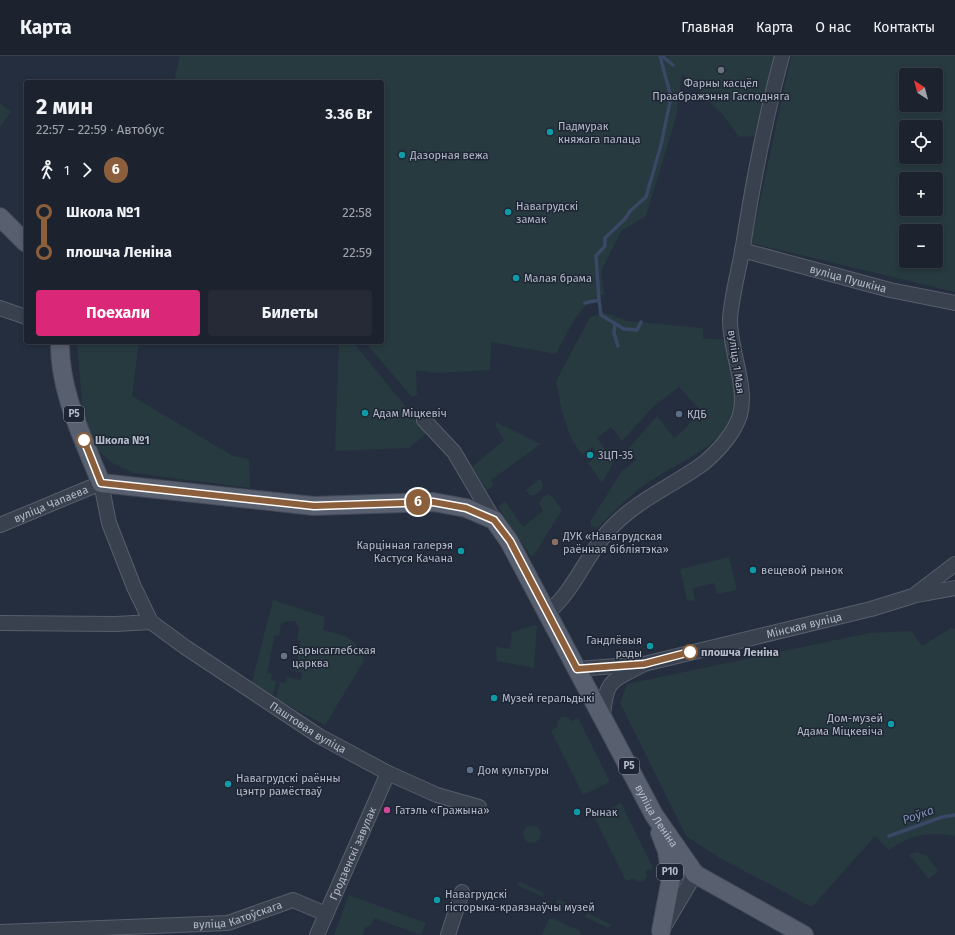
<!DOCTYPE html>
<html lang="ru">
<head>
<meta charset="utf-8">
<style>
	body { margin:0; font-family:"Fira Sans",sans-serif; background:#252a36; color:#f1f3f6; height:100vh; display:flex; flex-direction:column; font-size:15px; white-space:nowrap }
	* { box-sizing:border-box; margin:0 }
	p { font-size:13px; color:#a0a4aa }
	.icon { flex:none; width:22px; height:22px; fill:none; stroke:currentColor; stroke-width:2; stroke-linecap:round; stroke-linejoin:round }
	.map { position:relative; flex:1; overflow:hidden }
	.side { position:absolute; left:24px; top:24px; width:360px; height:264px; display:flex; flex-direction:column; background:#1c222e; border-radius:4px; box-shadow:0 2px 6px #0003,0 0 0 1px #3a3f4a }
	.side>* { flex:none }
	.badge { padding:0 8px; border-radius:13px; font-size:14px; line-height:26px }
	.needle { width:26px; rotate:324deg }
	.fabs { position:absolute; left:899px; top:12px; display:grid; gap:8px }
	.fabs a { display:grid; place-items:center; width:44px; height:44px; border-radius:4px; background:#1c222e; box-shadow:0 2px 6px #0003,0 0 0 1px #3a3f4a; font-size:20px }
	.map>.badge { position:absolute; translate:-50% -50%; box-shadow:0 0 0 2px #fff }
	.legs { display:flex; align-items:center; gap:6px; height:44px; padding:0 12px; font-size:13px }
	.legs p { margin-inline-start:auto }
	.head { display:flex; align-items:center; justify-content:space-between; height:68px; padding:0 12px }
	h1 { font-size:22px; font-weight:700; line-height:30px }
	.primary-button { display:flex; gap:8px; margin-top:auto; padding:8px 12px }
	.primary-button a { flex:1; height:46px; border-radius:4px; background:#db2777; color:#fff; font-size:16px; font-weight:700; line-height:46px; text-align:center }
	.primary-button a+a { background:#252a36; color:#f1f3f6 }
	ul { padding:0 12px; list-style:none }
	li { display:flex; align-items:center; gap:14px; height:40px; font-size:15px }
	li i { display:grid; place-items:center; width:6px; height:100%; margin:0 5px; background:currentColor }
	li i::after { content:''; width:10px; height:10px; margin:-5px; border:3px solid; border-radius:50%; background:#1c222e }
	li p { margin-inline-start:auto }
	li:first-child i { background:linear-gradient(#0000 50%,currentColor 0) }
	li:last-child i { background:linear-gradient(currentColor 50%,#0000 0) }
	header { display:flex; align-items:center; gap:24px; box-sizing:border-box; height:56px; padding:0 20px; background:#1c222e; border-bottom:1px solid #3a3f4a }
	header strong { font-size:19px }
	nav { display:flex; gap:22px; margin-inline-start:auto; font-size:14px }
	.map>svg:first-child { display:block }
	.green { fill:#273a3f; fill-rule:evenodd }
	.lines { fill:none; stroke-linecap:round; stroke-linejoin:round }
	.stream { stroke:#3a4865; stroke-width:3.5 }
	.minor-casing { stroke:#575e6c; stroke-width:16 }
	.major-casing { stroke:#434958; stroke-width:20 }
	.minor { stroke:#39404e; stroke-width:14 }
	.major { stroke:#585f6e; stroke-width:18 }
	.line-1-casing { stroke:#fff; stroke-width:9 }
	.line-1 { stroke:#8b5e3c; stroke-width:6 }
	.worship-dot { fill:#6b7280; stroke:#1e2534; stroke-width:1.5 }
	.culture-dot { fill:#0f9aa8; stroke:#1e2534; stroke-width:1.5 }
	.service-dot { fill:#5c6f8a; stroke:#1e2534; stroke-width:1.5 }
	.stop-1-dot { fill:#fff; stroke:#8b5e3c; stroke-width:2 }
	.education-dot { fill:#8d6e63; stroke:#1e2534; stroke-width:1.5 }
	.hotel-dot { fill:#d1479c; stroke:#1e2534; stroke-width:1.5 }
	.labels { text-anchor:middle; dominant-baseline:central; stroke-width:3; stroke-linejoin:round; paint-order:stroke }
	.shield { fill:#1e2534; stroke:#888e9c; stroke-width:1 }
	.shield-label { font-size:10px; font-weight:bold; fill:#b6bbc9 }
	.poi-label { font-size:11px; fill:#b6bbc9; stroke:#1e2534; text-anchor:start }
	.street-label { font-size:11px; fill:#b6bbc9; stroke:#1e2534 }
	.stop-label { font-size:11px; font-weight:bold; fill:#b6bbc9; stroke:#1e2534; text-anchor:start }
	.water-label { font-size:12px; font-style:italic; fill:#7e8eb0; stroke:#1e2534 }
</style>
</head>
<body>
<header>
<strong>Карта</strong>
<nav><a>Главная</a><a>Карта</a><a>О нас</a><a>Контакты</a></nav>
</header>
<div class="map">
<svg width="955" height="879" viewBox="0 0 955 879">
	<rect width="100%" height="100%" fill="#252e3e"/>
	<path class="green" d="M 180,0 L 774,0 L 754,80 L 739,81 L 722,58 L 682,18 L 676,61 L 646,160 L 621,175 L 601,216 L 604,238 C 578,247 569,275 556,298 L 491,286 L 490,314 L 436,317 L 416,314 L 417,339 L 412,341 L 365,286 L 382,286 L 382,26 L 174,26 Z
		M 791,0 L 955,0 L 955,236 L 751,187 ZM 906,19 L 936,19 L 936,49 L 906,49 ZM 906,71 L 936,71 L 936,101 L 906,101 ZM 906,123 L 936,123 L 936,153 L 906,153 ZM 906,175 L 936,175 L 936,205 L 906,205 Z
		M 0,47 L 11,56 L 0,71 Z
		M 606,257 L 627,265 L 703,272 L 703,282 L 726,284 C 728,298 737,331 737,343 C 734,386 682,404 652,424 C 631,437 614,456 597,472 L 591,470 L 591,464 L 622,415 L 636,404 L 628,393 L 657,360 L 674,382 L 682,376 L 701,355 L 679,331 L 654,350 L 622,385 L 611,371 L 597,382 L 614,405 L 602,427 L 588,407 L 598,398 L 592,391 L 582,399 L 571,382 L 562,356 L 556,325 L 590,261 Z
		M 77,286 L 139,286 L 132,340 L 233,400 L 249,403 L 250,432 L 134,417 L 114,408 L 97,394 L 84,369 Z
		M 339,286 L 353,286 L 427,377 L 409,392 L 335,395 Z
		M 496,366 L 538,387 L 542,387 L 491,424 L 494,429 L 487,434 L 472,411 L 504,384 L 495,369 Z
		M 540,423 L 543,428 L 542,433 L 535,439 L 530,439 L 526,434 Z
		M 550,438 L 562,454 L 532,502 L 498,451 L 505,445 L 523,471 L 543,455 L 539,448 C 540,442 544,440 550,438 Z
		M 729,501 L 737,534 L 717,538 L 714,527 L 693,532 L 695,544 L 687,545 L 680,513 Z
		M 273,544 L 325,561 L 323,574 C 345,580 356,580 364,605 L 325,669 L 276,643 L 280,626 L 286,627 L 287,621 L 301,624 L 302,617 L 295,615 L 301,585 L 297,584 L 299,572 L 296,566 L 287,565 L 281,568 L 279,580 L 275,579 L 267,617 L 272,618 L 271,624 L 277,625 L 272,641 L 251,630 Z
		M 535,569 L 537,570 L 534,612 L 497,605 L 496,591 L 510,593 L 512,576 Z
		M 951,572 L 955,573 L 955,780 C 932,775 908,779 889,794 L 875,780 L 812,851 L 720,802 L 686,780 L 620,647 L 627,628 L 869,577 L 911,575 L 922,590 Z
		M 562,661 L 567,661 L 572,665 L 578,662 L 610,726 L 583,739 L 551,675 L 557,671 L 558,664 Z
		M 621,747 L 653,812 L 646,815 L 647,821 L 642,826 L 637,825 L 634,822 L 626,825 L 594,761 Z
		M523 778a9 9 0 1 1 18 0a9 9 0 1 1-18 0Z
		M 917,796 L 926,799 L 938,815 L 929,823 L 909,799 Z
		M 519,825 L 544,837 L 543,841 L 517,829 Z
		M 349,839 L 426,867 L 421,879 L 374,862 L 371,869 L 365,872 L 363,879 L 334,879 Z
		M 558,843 L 579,853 L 577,857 L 556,847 Z
		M 587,857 L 611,868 L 609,872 L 585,861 Z
		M 552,862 L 580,875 L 581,879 L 542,879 L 549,863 Z"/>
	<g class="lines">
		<path class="stream" d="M 662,0 L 673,9
			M 599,244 L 601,259 L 624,273 L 637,274 L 641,266
			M 585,247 L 599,244 L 596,200 L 605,190 L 605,182 L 625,163 L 630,155 L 646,141 L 661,89 L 671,41 L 660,0
			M 615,267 L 614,277 L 618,290
			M 889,780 L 942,761 L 955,759"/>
		<defs>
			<g id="minor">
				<path id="s1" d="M 742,194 L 890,234 L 955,247"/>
				<path d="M 0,252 L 26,261"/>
				<path d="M 424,364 L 454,396 L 494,464"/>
				<path id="s2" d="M 0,469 L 101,427 L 109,467 L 134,531 L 151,566 L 185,591 L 319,680 L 388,717 L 437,739 L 479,751"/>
				<path d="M 917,539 L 955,532"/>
				<path d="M 547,557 C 574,536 587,497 611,472 C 637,444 674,429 704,407 C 719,394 734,378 740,359 C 748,330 729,293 730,262 C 732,238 739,214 743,190 C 753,126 765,63 782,0"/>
				<path d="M 0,567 L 116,568 L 151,566"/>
				<path id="s3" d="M 577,613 L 644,608 L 871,553 L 913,540 L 955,508"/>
				<path d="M 603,661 C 606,624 610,626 642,609"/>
				<path d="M 665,869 L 695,818"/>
				<path id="s4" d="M 0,876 L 228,867 L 293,844 L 326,858"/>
				<path id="s5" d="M 317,879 L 388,717"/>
				<path d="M 448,879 L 462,836"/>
			</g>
			<g id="major">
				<path d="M 0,161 L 26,187"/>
				<path id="s6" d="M 60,286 C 59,335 83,382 101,427 L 314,450 L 433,446 L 466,452 L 494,464 L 509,485 L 654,759 L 695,818 L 804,879"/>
				<path d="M 660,777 L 667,795 L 671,822 L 661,875"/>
			</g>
		</defs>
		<use href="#minor" class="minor-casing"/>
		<use href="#major" class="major-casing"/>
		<use href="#minor" class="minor"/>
		<use href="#major" class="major"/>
	</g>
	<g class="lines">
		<defs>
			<path id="line-1" d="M 84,384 L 101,427 L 314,450 L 433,446 L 466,452 L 494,464 L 510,485 L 577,613 L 644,608 L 690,596"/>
		</defs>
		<use href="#line-1" class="line-1-casing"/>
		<use href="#line-1" class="line-1"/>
	</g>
	<g class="worship-dot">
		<circle cx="721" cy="14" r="4"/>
		<circle cx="284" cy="600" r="4"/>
	</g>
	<g class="culture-dot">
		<circle cx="550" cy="76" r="4"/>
		<circle cx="402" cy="99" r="4"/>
		<circle cx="508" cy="156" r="4"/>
		<circle cx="516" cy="222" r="4"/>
		<circle cx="365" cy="357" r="4"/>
		<circle cx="590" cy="399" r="4"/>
		<circle cx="461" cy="495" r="4"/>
		<circle cx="753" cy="514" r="4"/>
		<circle cx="650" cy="590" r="4"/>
		<circle cx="494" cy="642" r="4"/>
		<circle cx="891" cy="668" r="4"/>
		<circle cx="228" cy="728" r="4"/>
		<circle cx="577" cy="756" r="4"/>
		<circle cx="437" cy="844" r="4"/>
	</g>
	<g class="service-dot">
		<circle cx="679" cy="358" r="4"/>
		<circle cx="470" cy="714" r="4"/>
	</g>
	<g class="stop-1-dot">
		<circle cx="84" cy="384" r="7"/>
		<circle cx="690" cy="596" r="7"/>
	</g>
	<circle class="education-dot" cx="555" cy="486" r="4"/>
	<circle class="hotel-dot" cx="387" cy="754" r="4"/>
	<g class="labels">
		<g class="shield">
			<rect x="64" y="350" width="20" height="16" rx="3"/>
			<rect x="619" y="702" width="20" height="16" rx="3"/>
			<rect x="657" y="808" width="26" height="16" rx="3"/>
		</g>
		<g class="shield-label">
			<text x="74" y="358">Р5</text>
			<text x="629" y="710">Р5</text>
			<text x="670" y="816">Р10</text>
		</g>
		<g class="poi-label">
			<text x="721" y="27" text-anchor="middle">Фарны касцёл<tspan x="721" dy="13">Праабражэння Гасподняга</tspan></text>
			<text x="558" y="70">Падмурак<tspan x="558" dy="13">княжага палаца</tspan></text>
			<text x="410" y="99">Дазорная вежа</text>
			<text x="516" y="150">Навагрудскі<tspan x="516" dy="13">замак</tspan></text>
			<text x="524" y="222">Малая брама</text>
			<text x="373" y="357">Адам Міцкевіч</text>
			<text x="687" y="358">КДБ</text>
			<text x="598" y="399">3ЦП-35</text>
			<text x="563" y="480">ДУК «Навагрудская<tspan x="563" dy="13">раённая бібліятэка»</tspan></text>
			<text x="453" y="489" text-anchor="end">Карцінная галерэя<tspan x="453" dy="13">Кастуся Качана</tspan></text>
			<text x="761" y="514">вещевой рынок</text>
			<text x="642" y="584" text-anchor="end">Гандлёвыя<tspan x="642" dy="13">рады</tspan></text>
			<text x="292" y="594">Барысаглебская<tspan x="292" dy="13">царква</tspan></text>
			<text x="502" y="642">Музей геральдыкі</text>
			<text x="883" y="662" text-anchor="end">Дом-музей<tspan x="883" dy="13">Адама Міцкевіча</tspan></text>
			<text x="478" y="714">Дом культуры</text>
			<text x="236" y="722">Навагрудскі раённы<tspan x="236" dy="13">цэнтр рамёстваў</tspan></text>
			<text x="395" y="754">Гатэль «Гражына»</text>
			<text x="585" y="756">Рынак</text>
			<text x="445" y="838">Навагрудскі<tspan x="445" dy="13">гісторыка-краязнаўчы музей</tspan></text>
		</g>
		<g class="street-label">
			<text stroke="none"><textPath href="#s1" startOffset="110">вуліца Пушкіна</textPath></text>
			<text transform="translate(736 306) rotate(82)">вуліца 1 Мая</text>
			<text stroke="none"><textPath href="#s2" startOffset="55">вуліца Чапаева</textPath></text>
			<text stroke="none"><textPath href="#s3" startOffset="232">Мінская вуліца</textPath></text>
			<text stroke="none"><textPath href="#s2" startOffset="447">Паштовая вуліца</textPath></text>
			<text stroke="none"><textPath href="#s6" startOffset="883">вуліца Леніна</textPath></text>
			<text stroke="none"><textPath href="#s5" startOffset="89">Гродзенскі завулак</textPath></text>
			<text stroke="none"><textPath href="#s4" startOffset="239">вуліца Катоўскага</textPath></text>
		</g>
		<g class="stop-label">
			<text x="95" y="384">Школа №1</text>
			<text x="701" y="596">плошча Леніна</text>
		</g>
		<g class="water-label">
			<text transform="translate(918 759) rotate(-20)">Роўка</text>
		</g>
	</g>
</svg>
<div class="fabs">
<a><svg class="needle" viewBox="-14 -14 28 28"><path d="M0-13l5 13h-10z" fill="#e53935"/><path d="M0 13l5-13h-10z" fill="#a0a4aa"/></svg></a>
<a><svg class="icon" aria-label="locate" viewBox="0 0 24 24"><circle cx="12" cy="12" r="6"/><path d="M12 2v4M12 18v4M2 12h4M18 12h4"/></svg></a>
<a>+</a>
<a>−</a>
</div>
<b class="badge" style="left:418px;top:446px;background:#8b5e3c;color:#fff">6</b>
<section class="side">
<div class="head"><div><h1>2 мин</h1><p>22:57 – 22:59 · Автобус</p></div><b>3.36 Br</b></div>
<div class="legs"><svg class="icon" aria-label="walk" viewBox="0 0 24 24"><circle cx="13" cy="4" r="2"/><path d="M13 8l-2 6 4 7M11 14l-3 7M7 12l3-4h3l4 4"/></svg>1<svg class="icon" aria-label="forward" viewBox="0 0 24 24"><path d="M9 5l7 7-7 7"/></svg><b class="badge" style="background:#8b5e3c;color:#fff">6</b></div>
<ul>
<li><i style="color:#8b5e3c"></i><b>Школа №1</b><p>22:58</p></li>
<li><i style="color:#8b5e3c"></i><b>плошча Леніна</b><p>22:59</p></li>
</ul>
<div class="primary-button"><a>Поехали</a><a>Билеты</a></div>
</section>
</div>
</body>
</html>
